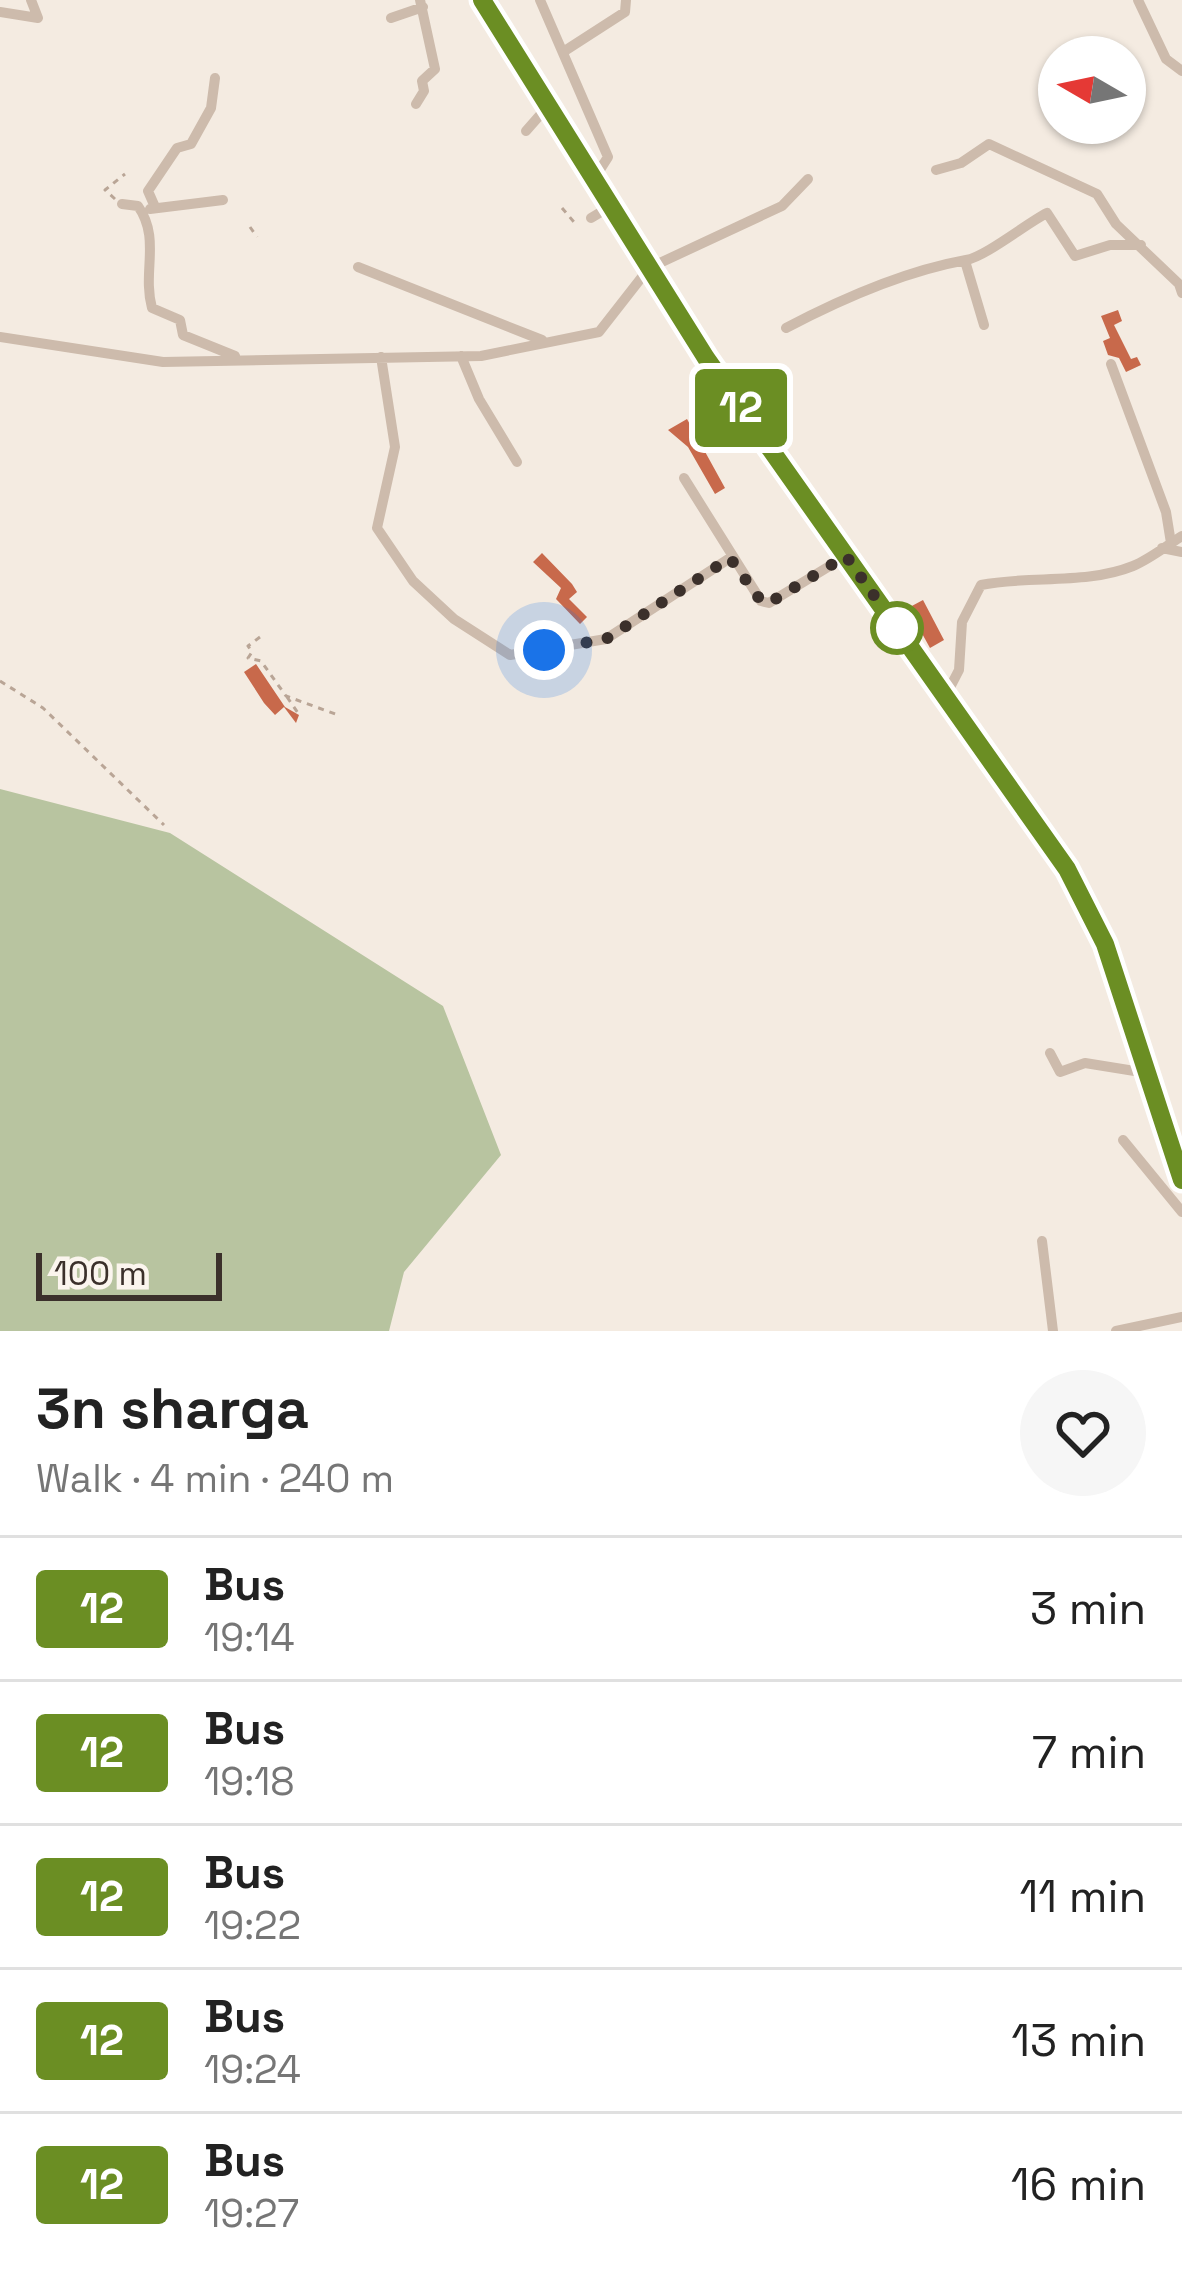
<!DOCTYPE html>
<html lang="en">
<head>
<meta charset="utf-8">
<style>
	body { margin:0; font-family:"Space Grotesk",sans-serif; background:#f6f6f6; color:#222; height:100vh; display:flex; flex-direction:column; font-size:45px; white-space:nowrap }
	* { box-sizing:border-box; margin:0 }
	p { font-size:39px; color:#767676 }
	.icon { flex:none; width:66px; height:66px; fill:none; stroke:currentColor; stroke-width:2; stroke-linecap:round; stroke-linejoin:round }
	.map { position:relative; height:1331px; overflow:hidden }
	.details { display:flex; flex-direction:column; background:#fff; flex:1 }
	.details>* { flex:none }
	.badge { padding:0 24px; border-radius:9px; font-size:42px; line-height:78px }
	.needle { width:78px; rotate:279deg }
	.fabs { position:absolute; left:1038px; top:36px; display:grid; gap:24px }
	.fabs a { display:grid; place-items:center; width:108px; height:108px; border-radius:50%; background:#fff; box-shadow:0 3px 9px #0004; font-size:60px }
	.scale { position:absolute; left:36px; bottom:30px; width:186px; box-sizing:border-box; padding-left:12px; border:6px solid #3b302b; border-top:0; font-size:33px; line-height:42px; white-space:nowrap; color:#3b302b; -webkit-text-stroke:9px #fbf5ee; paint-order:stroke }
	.you { position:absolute; width:60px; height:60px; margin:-30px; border:9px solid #fff; border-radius:50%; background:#1a73e8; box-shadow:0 0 0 18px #1a73e833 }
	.map>.badge { position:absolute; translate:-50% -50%; box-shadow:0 0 0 6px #fff }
	.round { display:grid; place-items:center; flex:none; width:126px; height:126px; border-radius:63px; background:#f6f6f6 }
	.head { display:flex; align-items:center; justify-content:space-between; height:204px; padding:0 36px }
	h1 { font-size:57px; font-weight:700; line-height:90px }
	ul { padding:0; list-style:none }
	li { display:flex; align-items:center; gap:36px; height:144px; padding:0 36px; border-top:3px solid #e0e0e0 }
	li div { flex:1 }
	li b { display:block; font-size:45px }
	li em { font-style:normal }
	li .badge { min-width:132px; font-weight:700; text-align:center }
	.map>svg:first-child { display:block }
	.green { fill:#b8c4a0 }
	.building { fill:#c8694b }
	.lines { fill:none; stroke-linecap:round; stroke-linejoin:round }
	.path { stroke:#b9a596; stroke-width:3; stroke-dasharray:6 6; stroke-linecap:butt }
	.minor { stroke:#cdbbac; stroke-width:10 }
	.tertiary { stroke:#cdbbac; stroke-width:12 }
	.line-casing { stroke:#fff; stroke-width:27 }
	.line { stroke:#6b8e23; stroke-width:18 }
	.walk { stroke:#3b302b; stroke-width:12; stroke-dasharray:0 21.6 }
	.stop-dot { fill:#fff; stroke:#6b8e23; stroke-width:6 }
</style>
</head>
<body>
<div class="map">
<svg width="1182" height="1331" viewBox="0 0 1182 1331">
	<rect width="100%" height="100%" fill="#f4ebe1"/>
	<path class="green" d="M 0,789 L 170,833 L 443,1006 L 501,1155 L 404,1272 L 389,1331 L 0,1331 Z"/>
	<path class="building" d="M 1118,310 L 1122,321 L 1114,325 L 1131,359 L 1137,357 L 1141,365 L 1126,372 L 1119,358 L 1108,355 L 1103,341 L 1110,338 L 1101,316 Z
		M 687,419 L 725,488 L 715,494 L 688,447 L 668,430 Z
		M 542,553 L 572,584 L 577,592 L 569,599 L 587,617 L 580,624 L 556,599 L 561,588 L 533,562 Z
		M 923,600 L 944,640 L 930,648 L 908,608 Z
		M 256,664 L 285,707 L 299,715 L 296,723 L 284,707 L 275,715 L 264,703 L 244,672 Z"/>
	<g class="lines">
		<path class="path" d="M 115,199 L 105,190 L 125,174
			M 562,208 L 574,222
			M 250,227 L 257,237
			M 260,637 L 248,646 L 252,652 L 248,658 L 261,661 L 286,696 L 338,715
			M 0,681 L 43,708 L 164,825
			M 287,697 L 298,713"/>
		<path class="minor" d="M 540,0 L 608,157 L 594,179
			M 1138,0 L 1166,59 L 1182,71
			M 0,12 L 38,18 L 31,0
			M 391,18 L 423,7
			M 563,52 L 625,12 L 626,0
			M 416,104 L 424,91 L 422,81 L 435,69 L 420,0
			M 526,131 L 548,106
			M 936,170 L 961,163 L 989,144 L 1097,194 L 1116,224 L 1179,284 L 1182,293
			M 122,204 L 138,206 C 161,239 142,271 152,308 L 180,320 L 183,335 L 235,356
			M 155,207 L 148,191 L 177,148 L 191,144 L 211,108 L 215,78
			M 150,209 L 223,200
			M 591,218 L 611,206
			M 965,261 L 984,325
			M 358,267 L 542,340
			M 786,328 C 843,298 905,271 966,260 C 985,257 1027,223 1047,213 L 1075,256 L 1110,245 L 1141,245
			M 0,337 L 163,362 L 481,356 L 599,332 L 649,268 L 782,206 L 808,179
			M 461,356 L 479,399 L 517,462
			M 381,357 L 395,447 L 377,528 L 413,581 L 454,619 L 510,655 L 606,639 L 730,558
			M 1111,364 L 1166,512 L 1171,543
			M 684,478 L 761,601 L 769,603 L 846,556
			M 1162,548 L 1182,552
			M 945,697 L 959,670 L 962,622 L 981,585 C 1030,575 1086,585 1133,566 C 1150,559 1166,546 1182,536
			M 1050,1053 L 1060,1072 L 1085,1063 L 1147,1073
			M 1123,1140 L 1182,1212
			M 1042,1241 L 1053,1331
			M 1116,1331 L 1182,1317"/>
		<path class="tertiary" d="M 482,0 L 706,358 L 1067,869 L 1105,945 L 1182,1180"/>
	</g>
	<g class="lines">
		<defs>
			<path id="line" d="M 482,0 L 706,358 L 1067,869 L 1105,944 L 1182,1180"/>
		</defs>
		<use href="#line" class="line-casing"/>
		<use href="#line" class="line"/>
		<path class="walk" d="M 544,650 L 606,639 L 730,558 L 761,601 L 769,603 L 846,556 L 897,628"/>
	</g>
	<circle class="stop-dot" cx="897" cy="628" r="24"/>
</svg>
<div class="fabs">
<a><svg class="needle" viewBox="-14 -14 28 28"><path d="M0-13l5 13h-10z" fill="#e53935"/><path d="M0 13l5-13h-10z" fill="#767676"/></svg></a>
</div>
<div class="scale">100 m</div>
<div class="you" style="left:544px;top:650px"></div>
<b class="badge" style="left:741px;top:408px;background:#6b8e23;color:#fff">12</b>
</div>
<section class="details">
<div class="head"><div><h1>3n sharga</h1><p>Walk · 4 min · 240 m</p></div><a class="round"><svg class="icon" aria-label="heart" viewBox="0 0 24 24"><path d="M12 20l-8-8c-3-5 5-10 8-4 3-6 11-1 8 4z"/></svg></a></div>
<ul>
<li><span class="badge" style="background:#6b8e23;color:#fff">12</span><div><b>Bus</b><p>19:14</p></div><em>3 min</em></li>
<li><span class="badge" style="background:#6b8e23;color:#fff">12</span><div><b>Bus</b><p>19:18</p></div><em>7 min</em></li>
<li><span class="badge" style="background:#6b8e23;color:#fff">12</span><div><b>Bus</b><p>19:22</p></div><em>11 min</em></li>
<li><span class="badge" style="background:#6b8e23;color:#fff">12</span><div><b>Bus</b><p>19:24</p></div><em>13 min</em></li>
<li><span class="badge" style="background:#6b8e23;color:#fff">12</span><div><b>Bus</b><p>19:27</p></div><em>16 min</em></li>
</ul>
</section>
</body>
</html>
